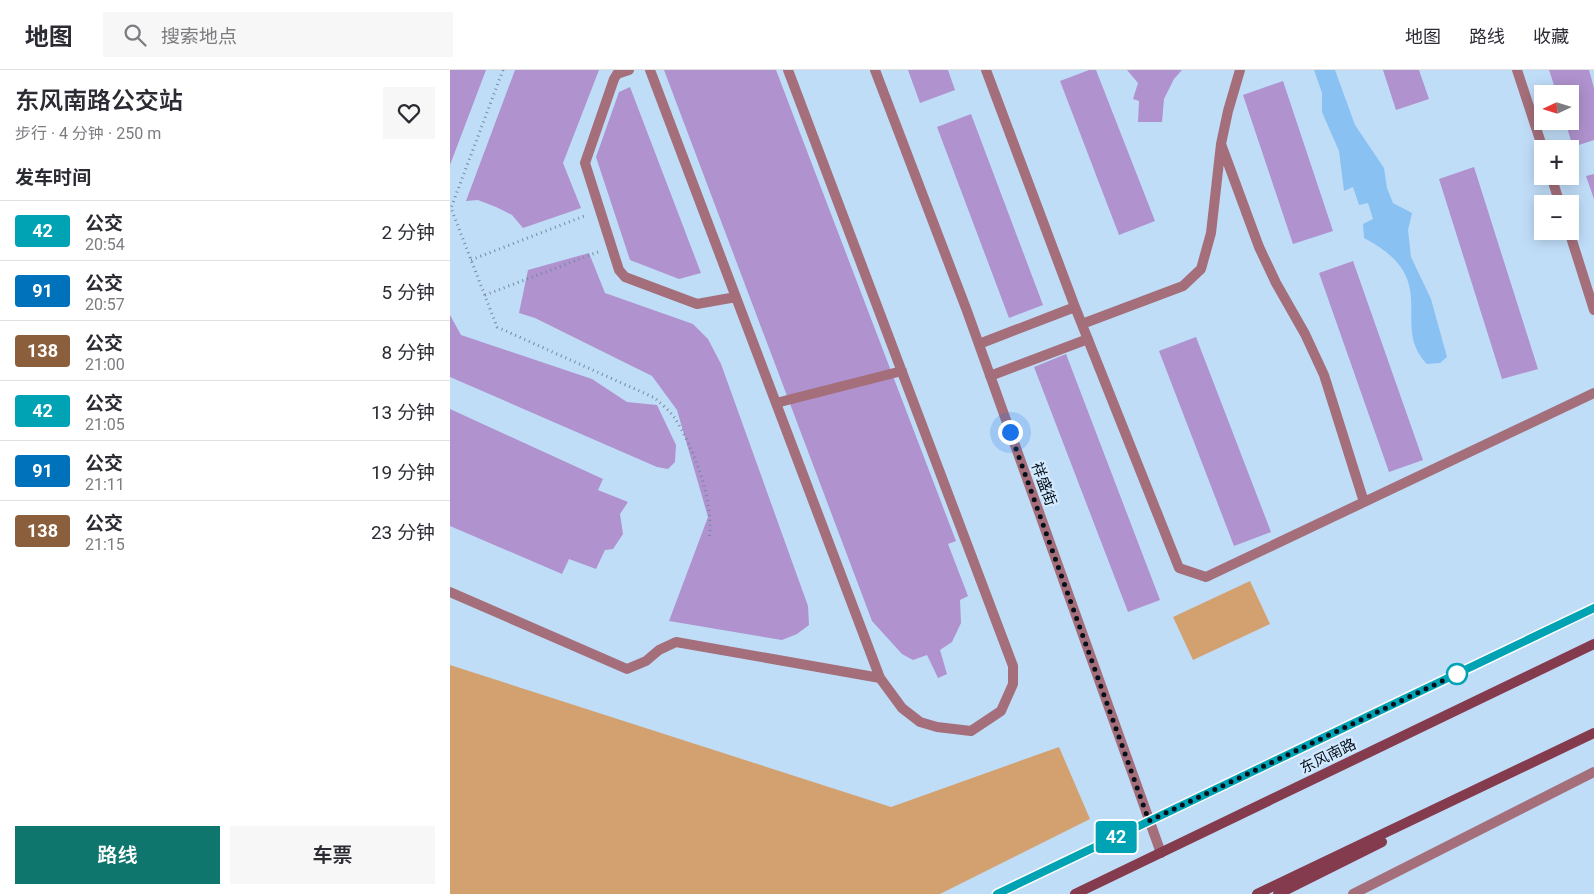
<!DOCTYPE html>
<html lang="zh">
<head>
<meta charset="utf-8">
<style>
	body { margin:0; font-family:Roboto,"Noto Sans SC",sans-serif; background:#f7f7f7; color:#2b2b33; height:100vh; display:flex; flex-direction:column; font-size:19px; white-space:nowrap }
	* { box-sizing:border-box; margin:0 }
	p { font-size:16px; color:#7c7c81 }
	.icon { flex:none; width:28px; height:28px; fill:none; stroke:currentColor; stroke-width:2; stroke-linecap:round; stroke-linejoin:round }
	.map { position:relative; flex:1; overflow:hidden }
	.side { display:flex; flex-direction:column; background:#fff; width:450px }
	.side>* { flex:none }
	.badge { padding:0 10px; border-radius:4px; font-size:18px; line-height:32px }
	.needle { width:32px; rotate:266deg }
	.fabs { position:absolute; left:1084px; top:15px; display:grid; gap:10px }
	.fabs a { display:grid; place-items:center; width:45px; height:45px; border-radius:0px; background:#fff; box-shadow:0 2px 12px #0003; font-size:25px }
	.you { position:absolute; width:25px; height:25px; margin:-12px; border:4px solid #fff; border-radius:50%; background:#1a73e8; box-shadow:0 0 0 8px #1a73e833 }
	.map>.badge { position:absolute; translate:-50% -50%; box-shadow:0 0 0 2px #fff }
	h2 { padding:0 15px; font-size:19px; line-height:45px }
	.round { display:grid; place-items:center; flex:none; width:52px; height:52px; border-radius:0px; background:#f7f7f7 }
	.summary { display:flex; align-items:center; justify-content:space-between; height:85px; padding:0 15px }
	h1 { font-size:24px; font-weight:600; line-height:38px }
	.button { display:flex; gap:10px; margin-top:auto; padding:10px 15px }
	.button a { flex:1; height:58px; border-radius:0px; background:#0f766e; color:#fff; font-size:20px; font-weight:600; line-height:58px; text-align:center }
	.button a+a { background:#f7f7f7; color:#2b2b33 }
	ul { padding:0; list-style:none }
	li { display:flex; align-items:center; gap:15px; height:60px; padding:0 15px; border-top:1px solid #e1e1e2 }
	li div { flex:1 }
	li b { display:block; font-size:19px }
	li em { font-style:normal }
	li .badge { min-width:55px; font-weight:700; text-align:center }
	header { display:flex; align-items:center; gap:30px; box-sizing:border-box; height:70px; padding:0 25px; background:#fff; border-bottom:1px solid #e1e1e2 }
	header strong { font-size:24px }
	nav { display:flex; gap:28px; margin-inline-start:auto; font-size:18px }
	.search { width:350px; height:45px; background:#f7f7f7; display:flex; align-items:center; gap:12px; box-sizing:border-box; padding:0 18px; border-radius:0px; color:#7c7c81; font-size:19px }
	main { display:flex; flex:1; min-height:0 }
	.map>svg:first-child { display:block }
	.green { fill:#d3a170 }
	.water { fill:#89c1f2 }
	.building { fill:#af92ce }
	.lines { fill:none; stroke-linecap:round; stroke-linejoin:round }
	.path { stroke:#748a9e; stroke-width:3; stroke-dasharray:1 4; stroke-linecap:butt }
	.lane { stroke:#a46f7a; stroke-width:10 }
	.street { stroke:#a46f7a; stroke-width:10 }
	.secondary { stroke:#853b4e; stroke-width:10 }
	.line-casing { stroke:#fff; stroke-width:11 }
	.line { stroke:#00a3b4; stroke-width:8 }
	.walk { stroke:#04101b; stroke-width:5; stroke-dasharray:0 9 }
	.stop-dot { fill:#fff; stroke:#00a3b4; stroke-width:2.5 }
	.labels { text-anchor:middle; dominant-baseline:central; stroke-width:4.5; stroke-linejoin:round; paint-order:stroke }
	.street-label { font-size:15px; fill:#04101b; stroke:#d3e9fe }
</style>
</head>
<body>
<header>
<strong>地图</strong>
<div class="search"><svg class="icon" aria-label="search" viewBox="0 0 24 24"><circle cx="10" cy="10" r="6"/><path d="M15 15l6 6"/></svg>搜索地点</div>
<nav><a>地图</a><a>路线</a><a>收藏</a></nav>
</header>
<main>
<section class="side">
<div class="summary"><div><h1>东风南路公交站</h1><p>步行 · 4 分钟 · 250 m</p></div><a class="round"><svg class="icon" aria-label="heart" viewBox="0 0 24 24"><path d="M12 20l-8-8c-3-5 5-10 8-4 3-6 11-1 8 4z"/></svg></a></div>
<h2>发车时间</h2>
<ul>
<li><span class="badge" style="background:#00a3b4;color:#fff">42</span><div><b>公交</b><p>20:54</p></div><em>2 分钟</em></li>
<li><span class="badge" style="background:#0072bc;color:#fff">91</span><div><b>公交</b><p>20:57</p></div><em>5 分钟</em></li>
<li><span class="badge" style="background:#8b5e3c;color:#fff">138</span><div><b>公交</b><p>21:00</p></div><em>8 分钟</em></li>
<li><span class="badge" style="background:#00a3b4;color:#fff">42</span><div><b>公交</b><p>21:05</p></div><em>13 分钟</em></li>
<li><span class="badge" style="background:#0072bc;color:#fff">91</span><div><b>公交</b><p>21:11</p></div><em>19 分钟</em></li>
<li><span class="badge" style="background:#8b5e3c;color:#fff">138</span><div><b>公交</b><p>21:15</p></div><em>23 分钟</em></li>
</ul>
<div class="button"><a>路线</a><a>车票</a></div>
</section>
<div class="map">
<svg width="1144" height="824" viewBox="0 0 1144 824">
	<rect width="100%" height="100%" fill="#c0ddf8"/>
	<path class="green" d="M 800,511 L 820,554 L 743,590 L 723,547 Z
		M 0,595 L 441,737 L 609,677 L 640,749 L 490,824 L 0,824 Z"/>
	<path class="water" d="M 864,0 L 885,0 L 905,55 L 934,98 L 937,118 L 943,133 L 962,143 L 958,160 L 961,187 L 981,229 L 997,287 L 990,293 L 977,294 C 938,254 995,210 914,168 L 913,154 L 923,149 L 918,133 L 909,135 L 903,117 L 894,121 L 889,81 L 872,42 L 872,23 Z"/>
	<path class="building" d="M 0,0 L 36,0 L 0,95 Z
		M 65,0 L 149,0 L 113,93 L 131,138 L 73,158 L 62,145 L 46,137 L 28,130 L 16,131 Z
		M 214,0 L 326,0 L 506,471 L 498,474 L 518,526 L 510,530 L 511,553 L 502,572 L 490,580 L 497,604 L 488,608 L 477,585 L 463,590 L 452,584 L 422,551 Z
		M 458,0 L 498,0 L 505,20 L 470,33 Z
		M 639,0 L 646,0 L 705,151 L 669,165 L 610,11 Z
		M 677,0 L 732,0 L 724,9 L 714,29 L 712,52 L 688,52 L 689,31 L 683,29 L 688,13 Z
		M 933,0 L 969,0 L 979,29 L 946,40 Z
		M 1099,0 L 1139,0 L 1144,18 L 1144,70 L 1123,77 L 1115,51 L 1120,51 L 1120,24 L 1107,24 Z
		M 833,11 L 883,161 L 843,174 L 793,25 Z
		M 180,17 L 251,203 L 229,209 L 180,190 L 146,87 L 169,22 Z
		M 521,44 L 593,235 L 559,248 L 487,57 Z
		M 1024,97 L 1088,299 L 1052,309 L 989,109 Z
		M 1144,104 L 1144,129 L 1136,106 Z
		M 139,183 L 155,223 L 243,254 L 258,269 L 271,294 L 358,536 L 359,555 L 347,564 L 332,570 L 219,551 L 258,447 L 227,340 L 202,306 L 85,248 L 69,243 L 78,200 Z
		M 903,191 L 973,390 L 939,402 L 869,203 Z
		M 0,245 L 11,265 L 142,309 L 177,332 L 207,335 L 226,375 L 225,392 L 218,399 L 207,397 L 0,307 Z
		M 746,267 L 821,462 L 784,476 L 709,281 Z
		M 616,284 L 710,530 L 678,542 L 584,297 Z
		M 0,339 L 153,409 L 148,420 L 178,432 L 170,444 L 173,464 L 163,479 L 155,480 L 146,499 L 119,489 L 112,504 L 0,456 Z"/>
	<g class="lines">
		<path class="path" d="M 53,0 L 1,138 L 47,257 L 205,328 C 211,334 219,340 224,347 C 243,376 265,433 259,468
			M 21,190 L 137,145
			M 35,225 L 148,182"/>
		<path class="lane" d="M 179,0 L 167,4 L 164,9 L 135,93 L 169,200 L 175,207 L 247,234 L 286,227
			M 200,0 L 430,608 L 452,638 L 470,652 L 487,657 L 521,661 L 551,641 L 563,614 L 563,596 L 338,0
			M 326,333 L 452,301
			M 0,522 L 177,599 L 196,591 L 209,580 L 226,572 L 430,608"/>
		<path class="street" d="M 425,0 L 517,241 L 711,783
			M 536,0 L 625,237 L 729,498 L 756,507 L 1144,323
			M 1067,0 L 1093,79
			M 771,74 L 809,177 L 826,213 L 855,264 L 874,305 L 914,432
			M 1101,106 L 1110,134
			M 1119,161 L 1144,240
			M 632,254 L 733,216 L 751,199 L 761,163 L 771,74 L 778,41 L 790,0
			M 529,274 L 625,237
			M 540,306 L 638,269
			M 547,824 L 1144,538
			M 903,824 L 1144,702"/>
		<path class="secondary" d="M 625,824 L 1144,574
			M 807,824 L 1144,663
			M 828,824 L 932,772"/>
	</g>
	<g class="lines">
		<defs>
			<path id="line" d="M 547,824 L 1144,538"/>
		</defs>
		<use href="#line" class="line-casing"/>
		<use href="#line" class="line"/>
		<path class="walk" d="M 560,362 L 699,751 L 1007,604"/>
	</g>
	<circle class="stop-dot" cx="1007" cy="604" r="10"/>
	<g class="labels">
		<g class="street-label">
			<text transform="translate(594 414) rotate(70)">祥盛街</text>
			<text transform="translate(878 686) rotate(-26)">东风南路</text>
		</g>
	</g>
</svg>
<div class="fabs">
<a><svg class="needle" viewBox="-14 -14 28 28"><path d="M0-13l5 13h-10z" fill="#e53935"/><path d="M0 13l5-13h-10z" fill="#7c7c81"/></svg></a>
<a>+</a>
<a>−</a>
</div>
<div class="you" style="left:560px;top:362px"></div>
<b class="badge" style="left:666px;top:767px;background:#00a3b4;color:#fff">42</b>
</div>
</main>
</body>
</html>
